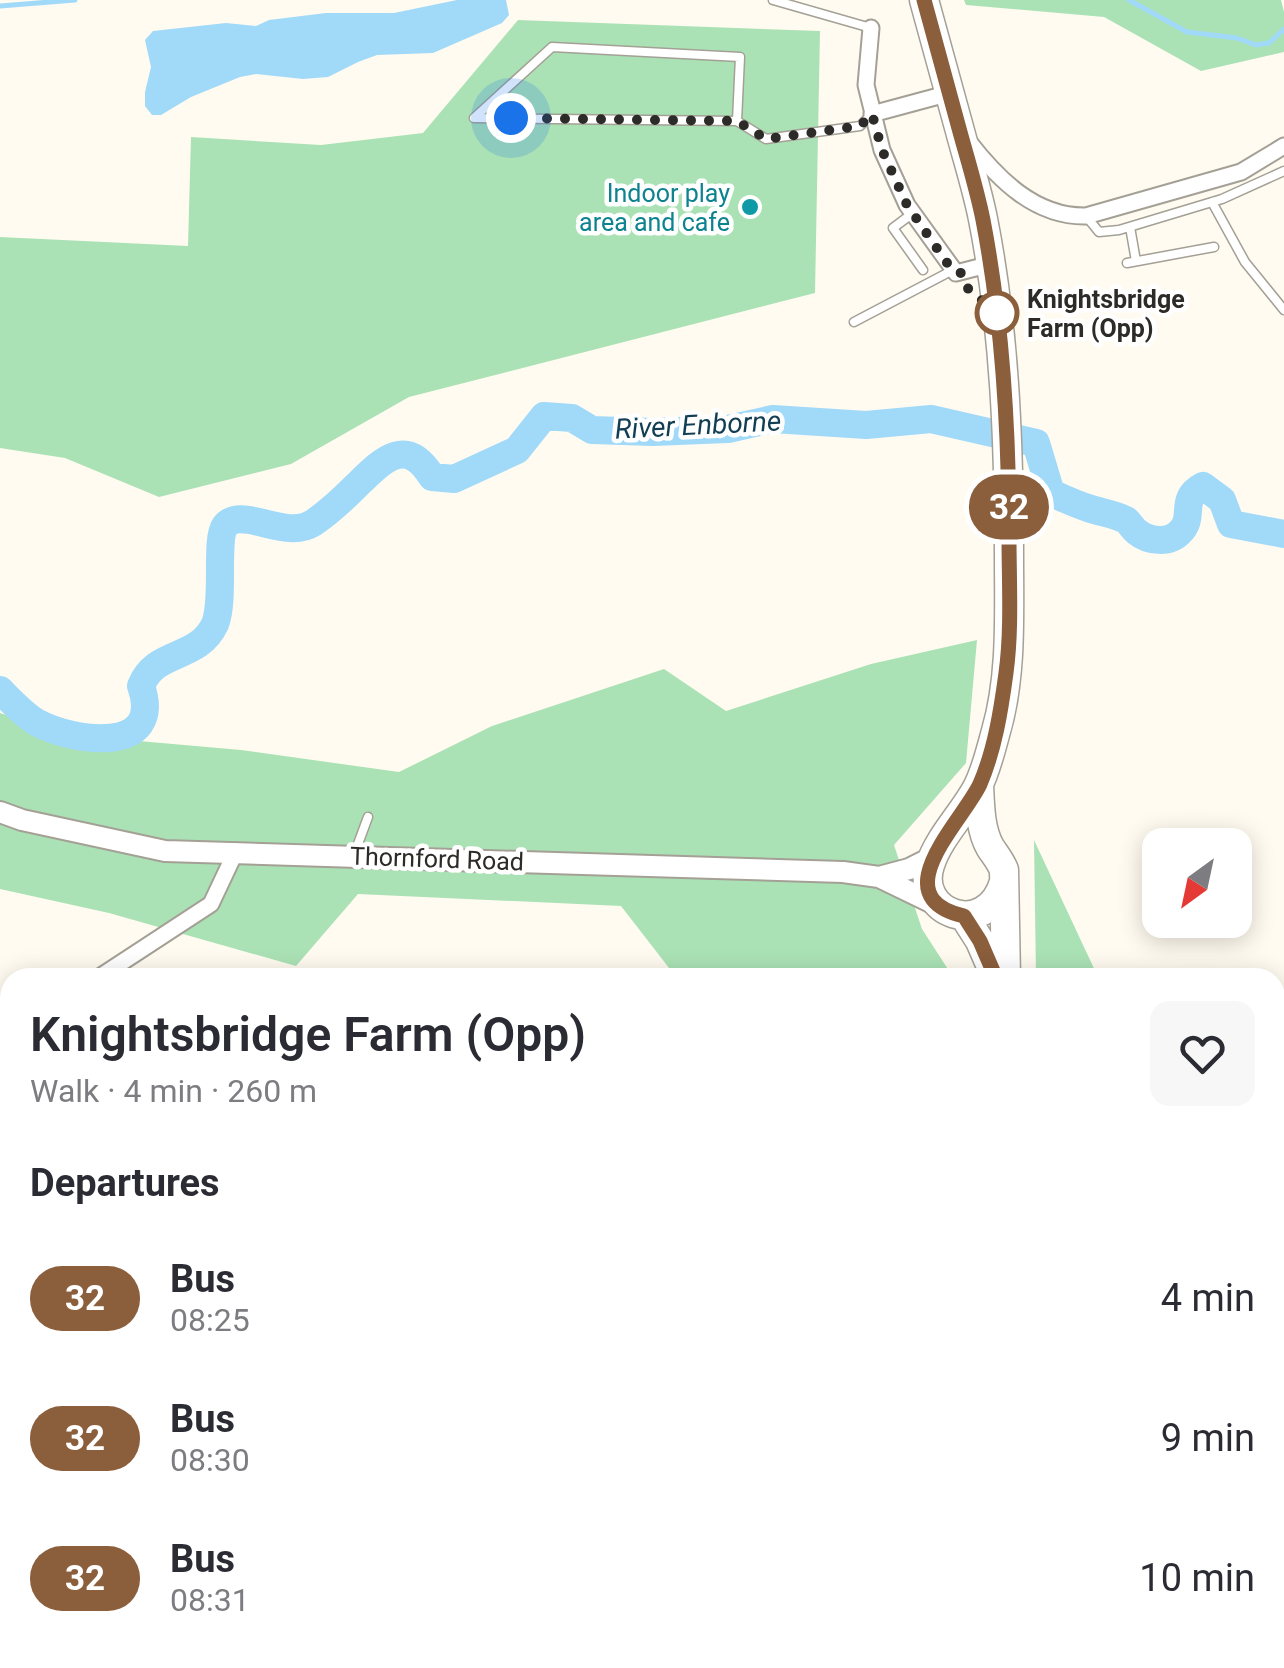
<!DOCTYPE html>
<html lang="en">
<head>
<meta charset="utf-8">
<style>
	body { margin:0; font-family:Roboto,sans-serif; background:#f7f7f7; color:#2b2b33; height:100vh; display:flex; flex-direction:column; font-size:38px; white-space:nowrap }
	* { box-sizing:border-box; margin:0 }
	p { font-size:32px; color:#7c7c81 }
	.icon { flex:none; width:55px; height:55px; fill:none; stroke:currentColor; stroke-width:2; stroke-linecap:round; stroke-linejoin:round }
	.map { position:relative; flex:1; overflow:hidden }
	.sheet { position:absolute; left:0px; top:968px; width:1285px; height:702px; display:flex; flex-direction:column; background:#fff; border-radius:30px 30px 0 0; box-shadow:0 5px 25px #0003 }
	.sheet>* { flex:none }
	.badge { padding:0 20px; border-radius:32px; font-size:35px; line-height:65px }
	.needle { width:65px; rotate:213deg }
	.fabs { position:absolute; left:1142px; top:828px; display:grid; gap:20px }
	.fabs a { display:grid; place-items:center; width:110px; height:110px; border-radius:20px; background:#fff; box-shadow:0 5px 25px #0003; font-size:50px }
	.you { position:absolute; width:50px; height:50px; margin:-25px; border:8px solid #fff; border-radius:50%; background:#1a73e8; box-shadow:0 0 0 15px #1a73e833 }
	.map>.badge { position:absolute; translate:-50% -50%; box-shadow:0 0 0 5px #fff }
	h2 { padding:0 30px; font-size:38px; line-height:90px }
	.round { display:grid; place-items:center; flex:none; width:105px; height:105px; border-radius:20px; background:#f7f7f7 }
	.overview { display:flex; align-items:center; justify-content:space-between; height:170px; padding:0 30px }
	h1 { font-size:48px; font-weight:600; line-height:75px }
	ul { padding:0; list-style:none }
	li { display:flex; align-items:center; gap:30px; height:140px; padding:0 30px }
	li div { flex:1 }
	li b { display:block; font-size:38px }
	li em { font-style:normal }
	li .badge { min-width:110px; font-weight:700; text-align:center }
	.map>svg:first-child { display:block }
	.green { fill:#abe2b5 }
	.water { fill:#a1d9f9 }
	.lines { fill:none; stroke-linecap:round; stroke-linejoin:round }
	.stream { stroke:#a1d9f9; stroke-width:5 }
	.river { stroke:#a1d9f9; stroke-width:28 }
	.lane-casing { stroke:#a4a096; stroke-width:11 }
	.street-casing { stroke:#a4a096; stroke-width:19 }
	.secondary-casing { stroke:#a4a096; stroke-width:24 }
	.highway-casing { stroke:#a4a096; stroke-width:31 }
	.lane { stroke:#fff; stroke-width:8 }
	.street { stroke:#fff; stroke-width:15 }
	.secondary { stroke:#fff; stroke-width:20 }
	.highway { stroke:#fff; stroke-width:28 }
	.line-casing { stroke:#fff; stroke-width:22 }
	.line { stroke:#8b5e3c; stroke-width:15 }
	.walk { stroke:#2d2b27; stroke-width:10; stroke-dasharray:0 18 }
	.culture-dot { fill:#0f9aa8; stroke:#fff; stroke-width:4 }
	.stop-dot { fill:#fff; stroke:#8b5e3c; stroke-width:5 }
	.labels { text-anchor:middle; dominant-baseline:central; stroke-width:9; stroke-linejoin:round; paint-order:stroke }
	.culture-label { font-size:25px; fill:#0d838f; stroke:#fff; text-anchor:end }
	.stop-label { font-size:25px; font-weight:bold; fill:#2d2b27; stroke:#fff; text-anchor:start }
	.street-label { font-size:25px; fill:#2d2b27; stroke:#fff }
	.water-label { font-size:28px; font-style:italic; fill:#123e54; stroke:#fff }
</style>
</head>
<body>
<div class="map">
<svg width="1284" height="1668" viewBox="0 0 1284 1668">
	<rect width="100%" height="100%" fill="#fffbf0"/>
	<path class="green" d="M 964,0 L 1281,0 L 1284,12 L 1284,52 L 1201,71 L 1104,17 L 966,5 Z
		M 518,20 L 820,31 L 815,293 L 409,397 L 291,464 L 159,497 L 65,458 L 0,448 L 0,237 L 188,246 L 191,137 L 321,145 L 423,133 Z
		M 977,640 L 966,763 L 894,845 L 922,929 L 953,977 L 676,977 L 621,906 L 358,894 L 296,966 L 109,913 L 0,889 L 0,713 L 71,735 L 241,750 L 399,772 L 492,726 L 664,669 L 726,711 L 871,664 Z
		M 1034,840 L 1098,977 L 1036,977 Z
		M 1284,1222 L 1284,1668 L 1198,1668 L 1192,1660 L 1275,1660 L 1275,1229 Z
		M 107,1660 L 288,1660 L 290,1668 L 104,1668 Z
		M 596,1660 L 1056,1660 L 1053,1668 L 595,1668 Z"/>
	<path class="water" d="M 457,0 L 506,0 L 509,15 L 502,23 L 433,53 L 377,55 L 358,62 L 328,77 L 303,79 L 256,74 L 240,77 L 191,97 L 161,115 L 152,115 L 145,106 L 145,92 L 151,67 L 145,40 L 153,31 L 226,23 L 256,26 L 269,20 L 326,13 L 394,13 Z"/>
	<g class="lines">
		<path class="stream" d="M 1129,0 L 1187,32 L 1237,38 L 1256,45 L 1269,43 L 1284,29
			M 0,6 L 75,0"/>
		<path class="river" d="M 0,690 C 11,701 23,714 36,722 C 72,742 165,756 141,686 C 155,649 198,661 215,624 C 225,600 215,540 225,526 C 241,505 285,541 313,523 C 328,513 341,501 354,488 C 380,463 405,433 432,477 L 454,479 L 517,450 L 544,416 L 572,418 L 592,430 L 653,432 L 728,429 L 773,419 L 866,425 L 931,419 L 1036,443 L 1051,493 C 1063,498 1075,504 1088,508 C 1099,512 1115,514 1126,520 C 1130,523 1132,528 1137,532 C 1148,541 1169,544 1180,532 C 1196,517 1178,499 1203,486 L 1222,500 L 1231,524 L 1284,534"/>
		<defs>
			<path id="lane" d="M 773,0 L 871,28
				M 737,121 L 474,118 L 552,47 L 740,57 L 737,121 L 766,139 L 860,126 L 872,114
				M 1212,202 L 1245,262 L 1284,310
				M 913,213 L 893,228 L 923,270
				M 1086,216 L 1099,232 L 1119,230 L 1222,199 L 1284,171
				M 1130,227 L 1136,261
				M 1127,263 L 1214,247
				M 854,322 L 953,270
				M 355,852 L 368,817
				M 1275,1435 L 1284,1429
				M 505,1668 L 510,1660
				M 619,1668 L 621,1660"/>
			<path id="street" d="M 871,28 L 866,85 L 882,150 L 907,205 L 956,273 L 991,264
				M 872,114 L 950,93
				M 969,142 C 998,179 1035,217 1086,216 L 1241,172 L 1284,146
				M 98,978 L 211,904 L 236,851
				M 0,1047 L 10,1038"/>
			<path id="secondary" d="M 0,812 L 22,820 L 165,851 L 843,872 L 879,877 L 941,907
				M 879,877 L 909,869 L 933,857"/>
			<path id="highway" d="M 924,0 C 936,44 948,88 960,131 C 968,161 977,189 983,219 C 1005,331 1009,444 1009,558 C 1009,614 1012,676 996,731 C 991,749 986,771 977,788 C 963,814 939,837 930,865 C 914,913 986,941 1004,882
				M 979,785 C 980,805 980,829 990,847 C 995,855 1000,860 1004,870 L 1006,978
				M 964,916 L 980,941 L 996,978
				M 1118,1660 L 1119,1668
				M 1154,1660 L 1163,1668"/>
		</defs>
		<use href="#lane" class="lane-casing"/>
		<use href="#street" class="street-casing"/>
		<use href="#secondary" class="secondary-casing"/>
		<use href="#highway" class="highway-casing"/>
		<use href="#lane" class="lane"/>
		<use href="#street" class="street"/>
		<use href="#secondary" class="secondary"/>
		<use href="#highway" class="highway"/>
	</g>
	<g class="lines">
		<defs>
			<path id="line" d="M 924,0 C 936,44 948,88 960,132 C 968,161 977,190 983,220 C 1003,324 1009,431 1009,537 C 1009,582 1012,629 1006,673 C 1001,710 995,749 980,784 C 963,821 881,897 964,916 L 980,941 L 996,978"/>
		</defs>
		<use href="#line" class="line-casing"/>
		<use href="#line" class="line"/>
		<path class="walk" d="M 511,118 L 737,121 L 766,139 L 860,126 L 872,114 L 882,150 L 907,205 L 952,270 L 961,273 L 965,286 L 997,313"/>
	</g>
	<circle class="culture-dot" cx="750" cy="207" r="10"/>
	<circle class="stop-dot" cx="997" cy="313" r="20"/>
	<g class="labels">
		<g class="culture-label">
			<text x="730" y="193">Indoor play<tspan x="730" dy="29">area and cafe</tspan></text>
		</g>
		<g class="stop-label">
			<text x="1027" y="299">Knightsbridge<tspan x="1027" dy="29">Farm (Opp)</tspan></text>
		</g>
		<g class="street-label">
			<text transform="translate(437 859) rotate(2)">Thornford Road</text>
		</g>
		<g class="water-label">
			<text transform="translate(698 425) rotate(-3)">River Enborne</text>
		</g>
	</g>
</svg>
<div class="fabs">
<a><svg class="needle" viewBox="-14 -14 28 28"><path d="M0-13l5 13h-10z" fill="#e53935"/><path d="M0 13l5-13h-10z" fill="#7c7c81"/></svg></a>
</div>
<div class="you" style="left:511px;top:118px"></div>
<b class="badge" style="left:1009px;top:507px;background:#8b5e3c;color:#fff">32</b>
<section class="sheet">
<div class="overview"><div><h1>Knightsbridge Farm (Opp)</h1><p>Walk · 4 min · 260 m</p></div><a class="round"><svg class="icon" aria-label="heart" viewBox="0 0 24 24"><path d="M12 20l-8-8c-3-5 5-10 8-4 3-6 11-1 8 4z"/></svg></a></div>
<h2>Departures</h2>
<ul>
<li><span class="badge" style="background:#8b5e3c;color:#fff">32</span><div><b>Bus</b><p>08:25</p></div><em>4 min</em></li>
<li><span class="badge" style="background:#8b5e3c;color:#fff">32</span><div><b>Bus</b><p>08:30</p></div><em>9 min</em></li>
<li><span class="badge" style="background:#8b5e3c;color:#fff">32</span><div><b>Bus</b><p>08:31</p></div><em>10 min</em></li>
</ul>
</section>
</div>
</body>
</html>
